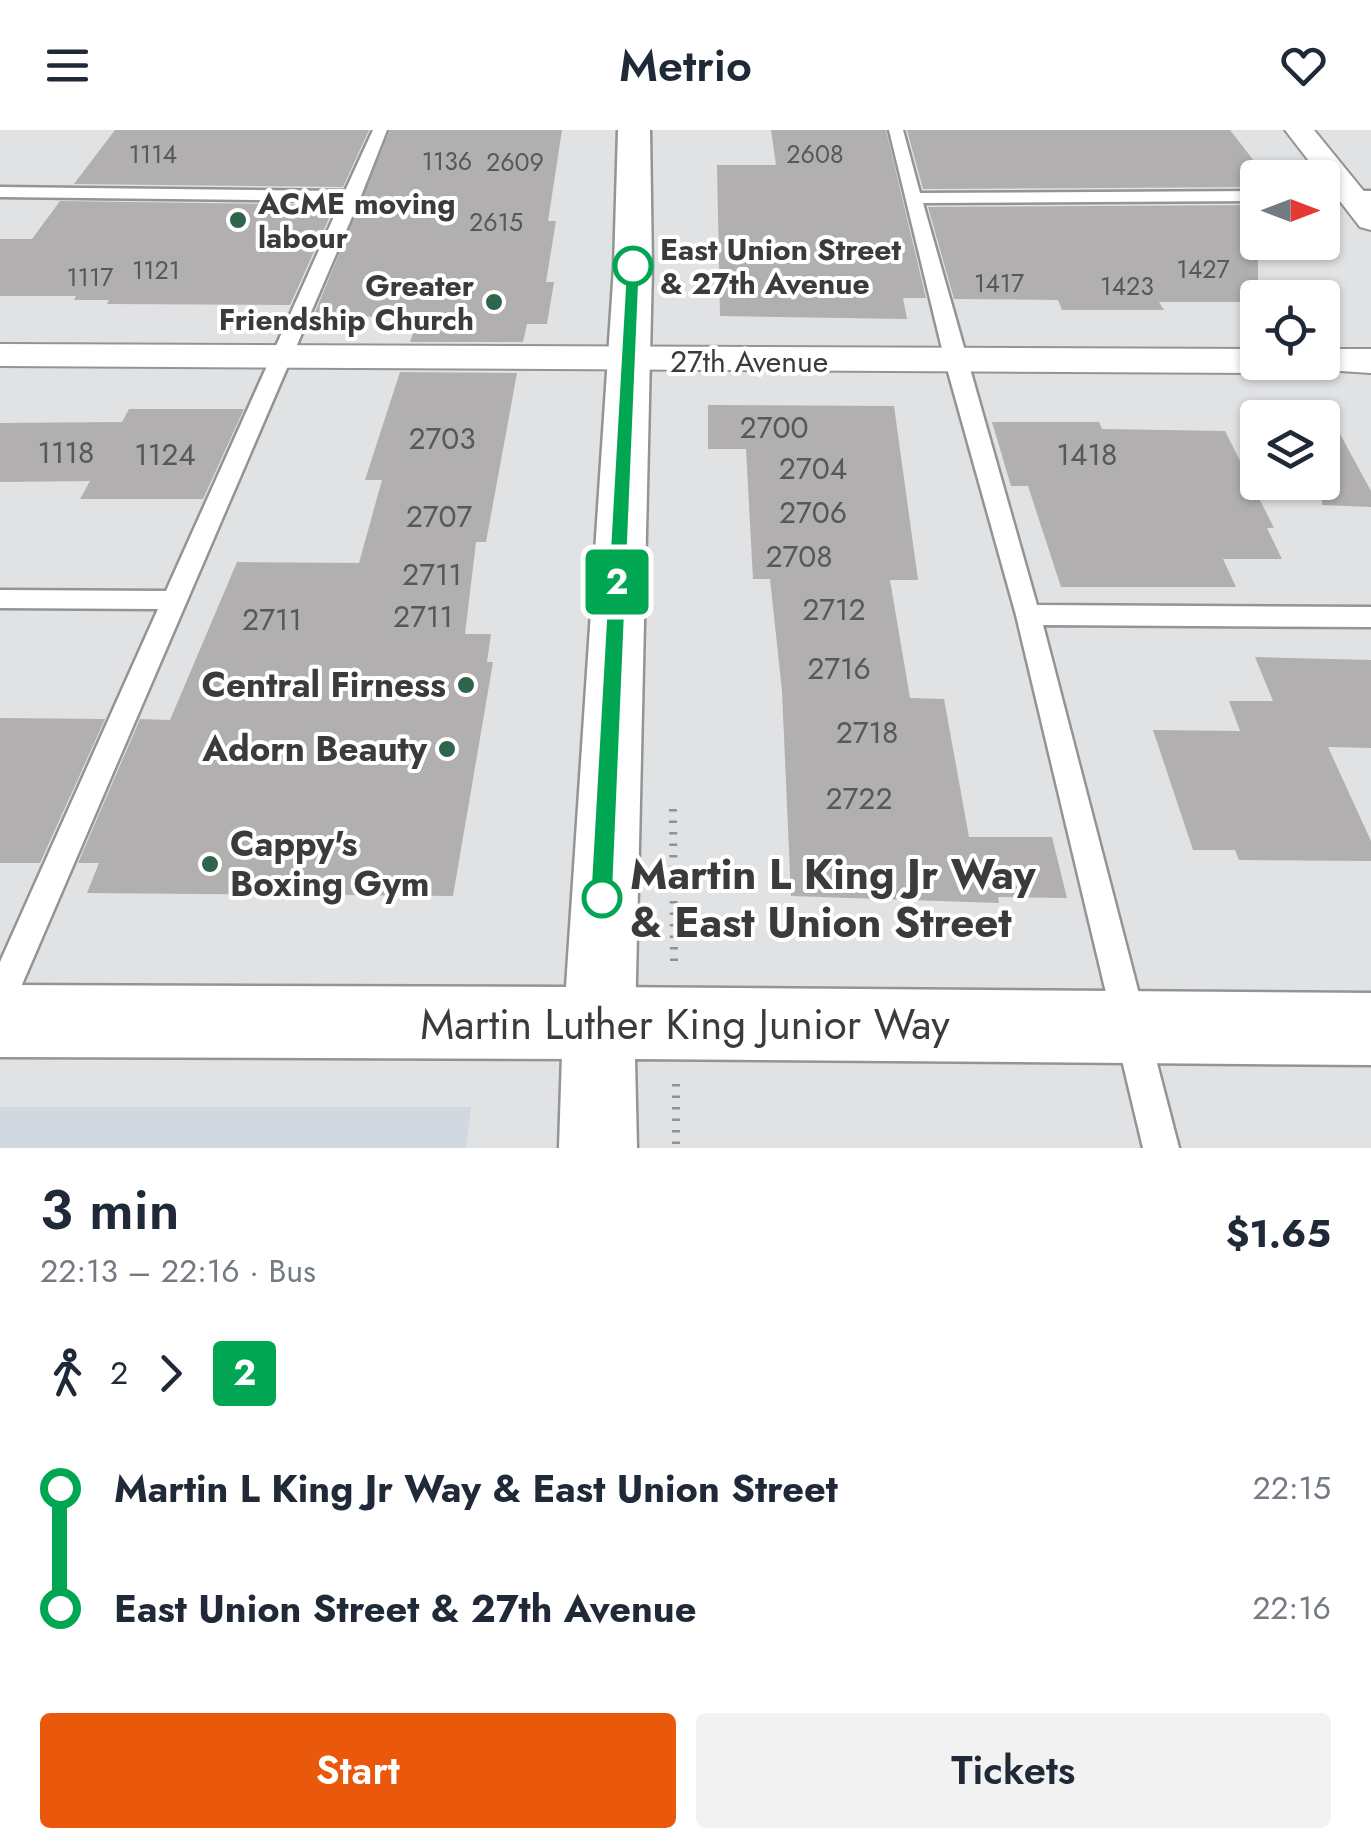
<!DOCTYPE html>
<html lang="en">
<head>
<meta charset="utf-8">
<style>
	body { margin:0; font-family:Jost,sans-serif; background:#f2f2f3; color:#1f2937; height:100vh; display:flex; flex-direction:column; font-size:38px; white-space:nowrap }
	* { box-sizing:border-box; margin:0 }
	p { font-size:32px; color:#747a83 }
	.icon { flex:none; width:55px; height:55px; fill:none; stroke:currentColor; stroke-width:2; stroke-linecap:round; stroke-linejoin:round }
	.map { position:relative; height:1018px; overflow:hidden }
	.details { display:flex; flex-direction:column; background:#fff; flex:1 }
	.details>* { flex:none }
	.badge { padding:0 20px; border-radius:8px; font-size:35px; line-height:65px }
	.needle { width:65px; rotate:90deg }
	.controls { position:absolute; left:1240px; top:30px; display:grid; gap:20px }
	.controls a { display:grid; place-items:center; width:100px; height:100px; border-radius:10px; background:#fff; box-shadow:0 2px 8px #0004; font-size:50px }
	.map>.badge { position:absolute; translate:-50% -50%; box-shadow:0 0 0 5px #fff }
	.legs { display:flex; align-items:center; gap:15px; height:110px; padding:0 40px; font-size:32px }
	.legs p { margin-inline-start:auto }
	.headline { display:flex; align-items:center; justify-content:space-between; height:170px; padding:0 40px }
	h1 { font-size:55px; font-weight:600; line-height:75px }
	.primary-button { display:flex; gap:20px; margin-top:auto; padding:20px 40px }
	.primary-button a { flex:1; height:115px; border-radius:10px; background:#ea580c; color:#fff; font-size:40px; font-weight:600; line-height:115px; text-align:center }
	.primary-button a+a { background:#f2f2f3; color:#1f2937 }
	ul { padding:0 40px; list-style:none }
	li { display:flex; align-items:center; gap:35px; height:120px; font-size:38px }
	li i { display:grid; place-items:center; width:15px; height:100%; margin:0 12px; background:currentColor }
	li i::after { content:''; width:25px; height:25px; margin:-12px; border:8px solid; border-radius:50%; background:#fff }
	li p { margin-inline-start:auto }
	li:first-child i { background:linear-gradient(#0000 50%,currentColor 0) }
	li:last-child i { background:linear-gradient(currentColor 50%,#0000 0) }
	header { display:flex; justify-content:space-between; align-items:center; height:130px; padding:0 40px; background:#fff; font-size:45px; font-weight:600 }
	.map>svg:first-child { display:block }
	.built { fill:#d1d8df }
	.building { fill:#b1afaf }
	.lines { fill:none; stroke-linecap:round; stroke-linejoin:round }
	.service-casing { stroke:#939496; stroke-width:5 }
	.minor-casing { stroke:#939496; stroke-width:4 }
	.tertiary-casing { stroke:#939496; stroke-width:5 }
	.secondary-casing { stroke:#939496; stroke-width:5 }
	.path { stroke:#909192; stroke-width:8; stroke-dasharray:2.5 9; stroke-linecap:butt }
	.service { fill:#fff; fill-rule:evenodd }
	.minor { fill:#fff; fill-rule:evenodd }
	.tertiary { fill:#fff; fill-rule:evenodd }
	.secondary { fill:#fff; fill-rule:evenodd }
	.line-1 { fill:#00a651; stroke:#fff; stroke-width:2.5 }
	.poi-dot { fill:#31654b; stroke:#fff; stroke-width:4 }
	.stop-1-dot { fill:#fff; stroke:#00a651; stroke-width:5 }
	.labels { text-anchor:middle; dominant-baseline:central; stroke-width:8; stroke-linejoin:round; paint-order:stroke }
	.far-number-label { font-size:25px; fill:#585858 }
	.far-poi-label { font-size:30px; font-weight:bold; fill:#3a3b3b; stroke:#fff; text-anchor:start }
	.far-stop-label { font-size:30px; font-weight:bold; fill:#3a3b3b; stroke:#fff; text-anchor:start }
	.far-street-label { font-size:30px; fill:#3a3b3b; stroke:#fff }
	.number-label { font-size:30px; fill:#585858 }
	.poi-label { font-size:35px; font-weight:bold; fill:#3a3b3b; stroke:#fff; text-anchor:end }
	.near-stop-label { font-size:42px; font-weight:bold; fill:#3a3b3b; stroke:#fff; text-anchor:start }
	.near-street-label { font-size:42px; fill:#3a3b3b; stroke:#fff }
</style>
</head>
<body>
<header><svg class="icon" aria-label="menu" viewBox="0 0 24 24"><path d="M4 6h16M4 12h16M4 18h16"/></svg>Metrio<svg class="icon" aria-label="heart" viewBox="0 0 24 24"><path d="M12 20l-8-8c-3-5 5-10 8-4 3-6 11-1 8 4z"/></svg></header>
<div class="map">
<svg width="1371" height="1018" viewBox="0 0 1371 1018">
	<rect width="100%" height="100%" fill="#e1e2e4"/>
	<path class="built" d="M 0,977 L 471,977 L 466,1018 L 0,1018 Z"/>
	<path class="building" d="M 115,0 L 369,0 L 343,57 L 74,54 Z
		M 390,0 L 562,0 L 548,91 L 556,91 L 546,152 L 554,152 L 547,194 L 527,194 L 523,212 L 410,212 L 418,188 L 314,185 Z
		M 771,0 L 886,0 L 926,168 L 903,168 L 907,189 L 720,186 L 717,35 L 776,35 Z
		M 907,0 L 1230,0 L 1258,36 L 1258,57 L 923,59 Z
		M 60,71 L 335,75 L 290,175 L 107,174 L 109,170 L 74,170 L 76,166 L 0,166 L 0,109 L 32,109 Z
		M 1258,75 L 1258,172 L 1159,172 L 1164,180 L 1062,180 L 1058,170 L 954,169 L 928,77 Z
		M 400,242 L 517,243 L 486,412 L 476,412 L 465,504 L 491,504 L 487,532 L 493,532 L 453,766 L 87,763 L 99,733 L 78,733 L 140,589 L 170,590 L 237,432 L 359,433 L 382,350 L 365,350 Z
		M 1322,271 L 1371,361 L 1371,377 L 1322,375 Z
		M 708,275 L 894,276 L 918,450 L 890,450 L 910,568 L 944,569 L 969,707 L 1052,707 L 1067,768 L 998,767 L 999,773 L 791,766 L 782,561 L 770,449 L 753,449 L 746,319 L 708,319 Z
		M 129,279 L 244,279 L 203,369 L 80,369 L 90,351 L 0,352 L 0,293 L 122,292 Z
		M 992,292 L 1099,292 L 1102,299 L 1225,301 L 1274,398 L 1267,398 L 1282,429 L 1223,429 L 1236,457 L 1061,457 L 1028,356 L 1011,356 Z
		M 1255,527 L 1371,530 L 1371,618 L 1328,617 L 1371,711 L 1371,731 L 1239,730 L 1235,720 L 1193,720 L 1153,600 L 1240,601 L 1229,571 L 1273,571 Z
		M 0,588 L 105,589 L 40,733 L 0,733 Z"/>
	<g class="lines">
		<defs>
			<path id="service" d="M 373,0 L 387,0 L 361,66 L 11,880 L 0,885 L 0,832 L 158,479 L 0,478 L 0,460 L 166,461 L 341,71 L 0,67 L 0,57 L 345,61 Z
				M 889,0 L 903,0 L 920,63 L 1258,61 L 1258,71 L 923,73 L 1037,475 L 1371,477 L 1371,497 L 1043,495 L 1179,1018 L 1143,1018 L 1016,485 L 945,231 Z
				M 1322,61 L 1371,61 L 1371,71 L 1322,71 Z"/>
			<path id="minor" d="M 1285,0 L 1314,0 L 1371,70 L 1371,100 L 1360,97 Z
				M 0,214 L 1258,219 L 1258,232 L 1276,232 L 1271,239 L 1258,243 L 0,236 Z
				M 1322,219 L 1371,219 L 1371,243 L 1309,239 L 1304,232 L 1322,232 Z"/>
			<path id="tertiary" d="M 599,857 L 1371,863 L 1371,935 L 635,929 L 637,1018 L 559,1018 L 563,893 L 574,868 Z"/>
			<path id="secondary" d="M 618,0 L 650,0 L 652,137 L 635,893 L 624,918 L 599,929 L 0,927 L 0,855 L 566,857 L 614,137 Z"/>
		</defs>
		<use href="#service" class="service-casing"/>
		<use href="#minor" class="minor-casing"/>
		<use href="#tertiary" class="tertiary-casing"/>
		<use href="#secondary" class="secondary-casing"/>
		<path class="path" d="M 673,679 L 674,832
			M 676,954 L 676,1018"/>
		<use href="#service" class="service"/>
		<use href="#minor" class="minor"/>
		<use href="#tertiary" class="tertiary"/>
		<use href="#secondary" class="secondary"/>
	</g>
	<path class="line-1" d="M 633,132 L 640,136 L 613,768 L 602,780 L 590,768 L 626,136 Z"/>
	<g class="poi-dot">
		<circle cx="238" cy="90" r="10"/>
		<circle cx="494" cy="172" r="10"/>
		<circle cx="466" cy="555" r="10"/>
		<circle cx="447" cy="619" r="10"/>
		<circle cx="210" cy="734" r="10"/>
	</g>
	<g class="stop-1-dot">
		<circle cx="633" cy="136" r="18"/>
		<circle cx="602" cy="768" r="18"/>
	</g>
	<g class="labels">
		<g class="far-number-label">
			<text x="153" y="24">1114</text>
			<text x="815" y="24">2608</text>
			<text x="447" y="31">1136</text>
			<text x="515" y="32">2609</text>
			<text x="496" y="92">2615</text>
			<text x="1203" y="139">1427</text>
			<text x="156" y="140">1121</text>
			<text x="90" y="147">1117</text>
			<text x="999" y="153">1417</text>
			<text x="1127" y="156">1423</text>
		</g>
		<g class="far-poi-label">
			<text x="258" y="73">ACME moving<tspan x="258" dy="34">labour</tspan></text>
			<text x="474" y="155" text-anchor="end">Greater<tspan x="474" dy="34">Friendship Church</tspan></text>
		</g>
		<g class="far-stop-label">
			<text x="660" y="119">East Union Street<tspan x="660" dy="34">&amp; 27th Avenue</tspan></text>
		</g>
		<g class="far-street-label">
			<text x="749" y="231">27th Avenue</text>
		</g>
		<g class="number-label">
			<text x="774" y="297">2700</text>
			<text x="442" y="308">2703</text>
			<text x="66" y="322">1118</text>
			<text x="165" y="324">1124</text>
			<text x="1087" y="324">1418</text>
			<text x="813" y="338">2704</text>
			<text x="813" y="382">2706</text>
			<text x="439" y="386">2707</text>
			<text x="799" y="426">2708</text>
			<text x="432" y="444">2711</text>
			<text x="834" y="479">2712</text>
			<text x="423" y="486">2711</text>
			<text x="272" y="489">2711</text>
			<text x="839" y="538">2716</text>
			<text x="867" y="602">2718</text>
			<text x="859" y="668">2722</text>
		</g>
		<g class="poi-label">
			<text x="446" y="555">Central Firness</text>
			<text x="427" y="619">Adorn Beauty</text>
			<text x="230" y="714" text-anchor="start">Cappy's<tspan x="230" dy="40">Boxing Gym</tspan></text>
		</g>
		<g class="near-stop-label">
			<text x="630" y="744">Martin L King Jr Way<tspan x="630" dy="48">&amp; East Union Street</tspan></text>
		</g>
		<g class="near-street-label">
			<text x="685" y="894">Martin Luther King Junior Way</text>
		</g>
	</g>
</svg>
<div class="controls">
<a><svg class="needle" viewBox="-14 -14 28 28"><path d="M0-13l5 13h-10z" fill="#e53935"/><path d="M0 13l5-13h-10z" fill="#747a83"/></svg></a>
<a><svg class="icon" aria-label="locate" viewBox="0 0 24 24"><circle cx="12" cy="12" r="6"/><path d="M12 2v4M12 18v4M2 12h4M18 12h4"/></svg></a>
<a><svg class="icon" aria-label="layers" viewBox="0 0 24 24"><path d="M12 4l9 5-9 5-9-5zM3 14l9 5 9-5"/></svg></a>
</div>
<b class="badge" style="left:617px;top:452px;background:#00a651;color:#fff">2</b>
</div>
<section class="details">
<div class="headline"><div><h1>3 min</h1><p>22:13 – 22:16 · Bus</p></div><b>$1.65</b></div>
<div class="legs"><svg class="icon" aria-label="walk" viewBox="0 0 24 24"><circle cx="13" cy="4" r="2"/><path d="M13 8l-2 6 4 7M11 14l-3 7M7 12l3-4h3l4 4"/></svg>2<svg class="icon" aria-label="forward" viewBox="0 0 24 24"><path d="M9 5l7 7-7 7"/></svg><b class="badge" style="background:#00a651;color:#fff">2</b></div>
<ul>
<li><i style="color:#00a651"></i><b>Martin L King Jr Way &amp; East Union Street</b><p>22:15</p></li>
<li><i style="color:#00a651"></i><b>East Union Street &amp; 27th Avenue</b><p>22:16</p></li>
</ul>
<div class="primary-button"><a>Start</a><a>Tickets</a></div>
</section>
</body>
</html>
